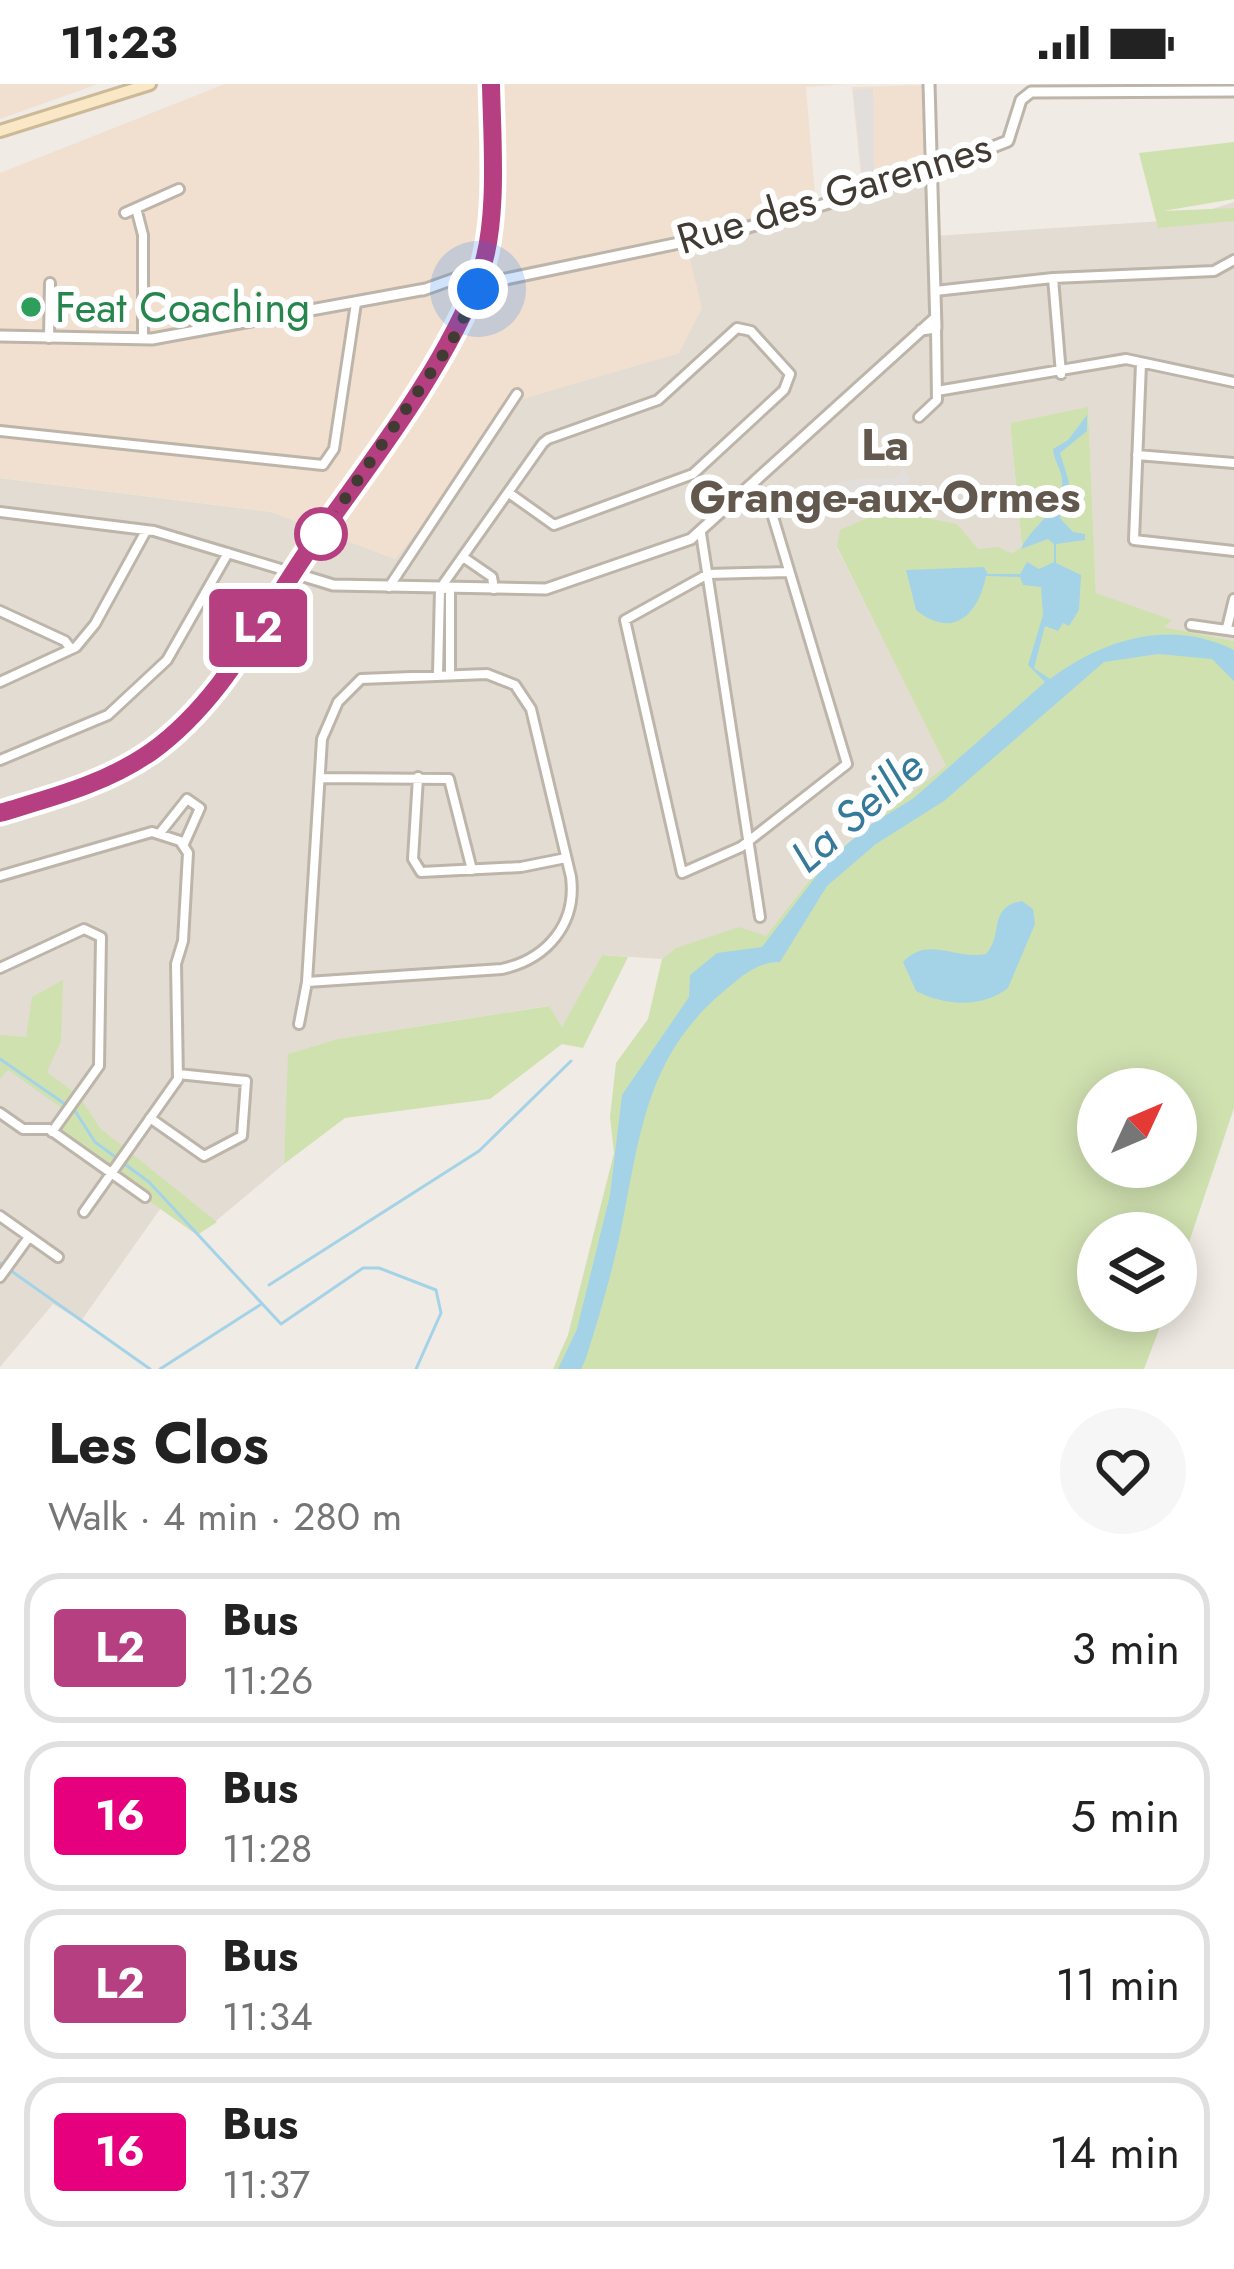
<!DOCTYPE html>
<html lang="en">
<head>
<meta charset="utf-8">
<style>
	body { margin:0; font-family:Jost,sans-serif; background:#f6f6f6; color:#222; height:100vh; display:flex; flex-direction:column; font-size:45px; white-space:nowrap }
	* { box-sizing:border-box; margin:0 }
	p { font-size:39px; color:#767676 }
	.icon { flex:none; width:66px; height:66px; fill:none; stroke:currentColor; stroke-width:2; stroke-linecap:round; stroke-linejoin:round }
	.map { position:relative; height:1285px; overflow:hidden }
	.panel { display:flex; flex-direction:column; background:#fff; flex:1 }
	.panel>* { flex:none }
	.badge { padding:0 24px; border-radius:9px; font-size:42px; line-height:78px }
	.needle { width:78px; rotate:46deg }
	.fabs { position:absolute; left:1077px; top:984px; display:grid; gap:24px }
	.fabs a { display:grid; place-items:center; width:120px; height:120px; border-radius:50%; background:#fff; box-shadow:0 6px 30px #0003; font-size:60px }
	.you { position:absolute; width:60px; height:60px; margin:-30px; border:9px solid #fff; border-radius:50%; background:#1a73e8; box-shadow:0 0 0 18px #1a73e833 }
	.map>.badge { position:absolute; translate:-50% -50%; box-shadow:0 0 0 6px #fff }
	.round { display:grid; place-items:center; flex:none; width:126px; height:126px; border-radius:63px; background:#f6f6f6 }
	.head { display:flex; align-items:center; justify-content:space-between; height:204px; padding:0 48px }
	h1 { font-size:57px; font-weight:700; line-height:90px }
	ul { padding:0; list-style:none }
	li { display:flex; align-items:center; gap:36px; height:150px; margin:0 24px 18px; padding:0 24px; border:6px solid #e0e0e0; border-radius:36px }
	li div { flex:1 }
	li b { display:block; font-size:45px }
	li em { font-style:normal }
	li .badge { min-width:132px; font-weight:700; text-align:center }
	.status { display:flex; justify-content:space-between; align-items:center; height:84px; padding:0 60px; background:#fff; direction:ltr }
	.status svg { height:33px; fill:currentColor }
	.map>svg:first-child { display:block }
	.residential { fill:#e3dcd2 }
	.commercial { fill:#f1e0d0 }
	.green { fill:#d0e1b0; fill-rule:evenodd }
	.parking { fill:#e1dedc }
	.water { fill:#a4d3e8 }
	.lines { fill:none; stroke-linecap:round; stroke-linejoin:round }
	.stream { stroke:#a4d3e8; stroke-width:3 }
	.minor-casing { stroke:#bdb5aa; stroke-width:14 }
	.tertiary-casing { stroke:#bdb5aa; stroke-width:15 }
	.secondary-casing { stroke:#ccb997; stroke-width:16 }
	.minor { stroke:#fff; stroke-width:8 }
	.tertiary { stroke:#fff; stroke-width:9 }
	.secondary { stroke:#f9e7c5; stroke-width:10 }
	.line-casing { stroke:#fff; stroke-width:27 }
	.line { stroke:#b63f82; stroke-width:18 }
	.walk { stroke:#413b34; stroke-width:12; stroke-dasharray:0 21.6 }
	.leisure-dot { fill:#2e9e5b; stroke:#fff; stroke-width:4.5 }
	.stop-dot { fill:#fff; stroke:#b63f82; stroke-width:6 }
	.labels { text-anchor:middle; dominant-baseline:central; stroke-width:12; stroke-linejoin:round; paint-order:stroke }
	.street-label { font-size:42px; fill:#413b34; stroke:#fff }
	.leisure-label { font-size:42px; fill:#27864d; stroke:#fff; text-anchor:start }
	.neighbourhood-label { font-size:45px; font-weight:bold; fill:#63584d; stroke:#fff }
	.water-label { font-size:45px; font-style:italic; fill:#367a9b; stroke:#fff }
</style>
</head>
<body>
<div class="status"><b>11:23</b><svg viewBox="0 0 49 12"><path d="M0 12V9h3v3zM5 12V6h3v6zM10 12V3h3v9zM15 12V0h3v12zM26 1h20v11H26zM47 4h2v5h-2z"/></svg></div>
<div class="map">
<svg width="1234" height="1285" viewBox="0 0 1234 1285">
	<rect width="100%" height="100%" fill="#f0ebe4"/>
	<path class="residential" d="M 931,88 L 934,152 L 1178,136 L 1234,118 L 1234,557 L 1162,543 L 1096,509 L 1088,324 L 1010,339 L 1022,463 L 1011,469 L 837,464 L 947,682 L 824,776 L 766,853 L 677,864 L 662,875 L 602,871 L 562,944 L 548,922 L 337,955 L 289,970 L 284,1080 L 205,1146 L 170,1111 L 81,1237 L 53,1220 L 0,1283 L 0,394 L 272,428 L 395,475 L 523,314 L 679,269 L 686,158 Z"/>
	<path class="commercial" d="M 0,0 L 98,0 L 0,35 Z
		M 225,0 L 847,0 L 806,3 L 816,123 L 686,159 L 702,224 L 679,269 L 523,315 L 395,475 L 272,428 L 0,394 L 0,89 Z
		M 924,1 L 928,83 L 862,104 L 852,3 Z"/>
	<path class="green" d="M 1234,58 L 1234,115 L 1163,127 L 1234,124 L 1234,137 L 1158,144 L 1139,69 Z
		M 1088,323 L 1096,509 L 1172,536 L 1164,543 L 1234,557 L 1234,1024 L 1176,1197 L 1176,1149 L 1098,1149 L 1098,1227 L 1166,1227 L 1144,1285 L 553,1285 L 568,1251 L 614,1069 L 610,1033 L 616,979 L 648,935 L 662,875 L 676,864 L 739,843 L 766,852 L 824,777 L 946,682 L 837,463 L 840,446 L 886,426 L 957,440 L 978,465 L 998,463 L 1011,469 L 1022,463 L 1010,339 ZM 1098,1005 L 1176,1005 L 1176,1083 L 1098,1083 Z
		M 602,871 L 628,873 L 583,964 L 562,960 L 490,1015 L 345,1034 L 284,1080 L 288,970 L 337,955 L 549,922 L 562,943 Z
		M 63,896 L 61,957 L 47,988 L 79,1012 L 100,1044 L 217,1138 L 197,1151 L 52,1048 L 66,1027 L 8,986 L 0,995 L 0,951 L 26,953 L 32,913 Z"/>
	<path class="parking" d="M 873,4 L 874,99 L 863,102 L 853,6 Z
		M 904,384 L 910,396 L 902,417 L 825,432 L 825,403 L 856,395 L 896,394 Z"/>
	<path class="water" d="M 1087,331 L 1087,347 L 1060,369 L 1069,398 L 1060,434 L 1073,448 L 1085,450 L 1085,456 L 1056,460 L 1056,479 L 1081,491 L 1079,526 L 1069,542 L 1063,539 L 1058,547 L 1045,542 L 1034,584 L 1050,595 C 1103,555 1171,534 1234,566 L 1234,597 L 1212,575 L 1158,570 L 1104,578 L 944,717 L 876,760 L 827,802 L 780,878 C 756,878 741,893 724,907 C 650,969 641,1042 624,1130 C 615,1179 601,1227 586,1274 L 581,1285 L 558,1285 L 577,1245 L 610,1111 L 622,1011 L 689,913 L 690,891 L 717,869 L 762,863 L 827,778 L 868,742 L 914,714 L 1045,598 L 1028,581 L 1043,531 L 1041,503 L 1023,501 L 1020,493 L 986,492 C 979,528 955,557 916,526 L 906,486 L 984,483 L 988,490 L 1020,490 L 1027,478 L 1039,485 L 1054,478 L 1054,460 L 1048,455 L 1021,465 C 1032,441 1057,430 1062,401 C 1064,388 1054,379 1053,365 L 1068,356 Z
		M 1022,817 L 1033,825 L 1035,840 L 1008,904 C 984,924 944,922 916,907 L 903,878 C 927,851 956,876 986,870 C 1004,851 987,823 1022,817 Z"/>
	<g class="lines">
		<path class="stream" d="M 0,975 L 75,1027 L 95,1058 L 149,1098 L 281,1240 L 363,1184 L 379,1184 L 436,1206 L 441,1229 L 416,1285
			M 0,1179 L 150,1285
			M 269,1201 L 479,1067 L 571,977
			M 160,1285 L 260,1221"/>
		<defs>
			<path id="minor" d="M 136,124 L 143,151 L 143,255
				M 125,129 L 179,105
				M 1053,194 L 1061,290
				M 935,207 L 1053,194 L 1214,187 L 1234,176
				M 49,254 L 50,199
				M 1141,279 L 1134,456 L 1234,467
				M 937,307 L 1126,275 L 1234,298
				M 919,333 L 937,316 L 936,244
				M 0,347 L 323,381 L 334,365 L 356,219
				M 1137,371 L 1234,379
				M 771,426 L 847,680 L 741,763 L 682,789 L 625,536 L 708,490 L 787,488
				M 0,428 L 154,447 L 294,489
				M 701,449 L 760,833
				M 463,473 L 492,493 L 494,505
				M 389,503 L 517,310
				M 444,505 L 444,499 L 543,359 L 548,355 L 658,316 L 737,244 L 751,247 L 790,290 L 784,306 L 693,390 L 554,441 L 509,409
				M 450,505 L 450,590
				M 0,527 L 65,557 L 71,565
				M 1191,541 L 1234,547
				M 1227,544 L 1234,515
				M 438,590 L 440,505
				M 0,598 L 76,563 L 95,540 L 146,447
				M 0,676 L 108,631 L 167,576 L 228,469
				M 418,693 L 413,775 L 421,788 L 521,783 L 566,774
				M 320,694 L 449,695 L 472,786
				M 160,749 L 187,715 L 200,724 L 184,760
				M 0,792 L 152,748 L 180,757 L 188,769 L 183,857 L 176,880 L 178,995 L 84,1128
				M 0,884 L 84,845 L 101,853 L 99,982 L 52,1048
				M 299,940 L 307,898 L 322,655 L 338,618 L 361,595 L 487,590 L 515,601 L 531,625 L 571,793 C 577,840 547,875 502,885 L 307,898
				M 0,1029 L 23,1045 L 49,1045 L 145,1113
				M 150,1034 L 204,1072 L 242,1052 L 246,997 L 178,990
				M 0,1132 L 58,1173
				M 0,1193 L 29,1153"/>
			<path id="tertiary" d="M 423,206 L 465,191 L 496,197 L 732,148 L 922,91 L 1008,57 L 1021,16 L 1031,8 L 1234,7
				M 921,246 L 936,244 L 929,0
				M 0,252 L 152,255 L 426,205
				M 294,489 L 333,501 L 546,505 L 691,455 L 935,234"/>
			<path id="secondary" d="M 0,47 L 150,0
				M 479,198 L 491,107 L 491,0
				M 0,729 C 92,702 166,671 225,593 L 412,314 L 479,194"/>
		</defs>
		<use href="#minor" class="minor-casing"/>
		<use href="#tertiary" class="tertiary-casing"/>
		<use href="#secondary" class="secondary-casing"/>
		<use href="#minor" class="minor"/>
		<use href="#tertiary" class="tertiary"/>
		<use href="#secondary" class="secondary"/>
	</g>
	<g class="lines">
		<defs>
			<path id="line" d="M 0,729 C 53,713 105,700 151,668 C 222,617 259,538 307,468 C 366,384 445,286 480,190 C 499,138 492,55 491,0"/>
		</defs>
		<use href="#line" class="line-casing"/>
		<use href="#line" class="line"/>
		<path class="walk" d="M 321,450 L 451,259 L 478,205"/>
	</g>
	<circle class="leisure-dot" cx="31" cy="223" r="12"/>
	<circle class="stop-dot" cx="321" cy="450" r="24"/>
	<g class="labels">
		<g class="street-label">
			<text transform="translate(834 109) rotate(-17)">Rue des Garennes</text>
		</g>
		<g class="leisure-label">
			<text x="55" y="223">Feat Coaching</text>
		</g>
		<g class="neighbourhood-label">
			<text x="885" y="360">La<tspan x="885" dy="52">Grange-aux-Ormes</tspan></text>
		</g>
		<g class="water-label">
			<text transform="translate(857 727) rotate(-41)">La Seille</text>
		</g>
	</g>
</svg>
<div class="fabs">
<a><svg class="needle" viewBox="-14 -14 28 28"><path d="M0-13l5 13h-10z" fill="#e53935"/><path d="M0 13l5-13h-10z" fill="#767676"/></svg></a>
<a><svg class="icon" aria-label="layers" viewBox="0 0 24 24"><path d="M12 4l9 5-9 5-9-5zM3 14l9 5 9-5"/></svg></a>
</div>
<div class="you" style="left:478px;top:205px"></div>
<b class="badge" style="left:258px;top:544px;background:#b63f82;color:#fff">L2</b>
</div>
<section class="panel">
<div class="head"><div><h1>Les Clos</h1><p>Walk · 4 min · 280 m</p></div><a class="round"><svg class="icon" aria-label="heart" viewBox="0 0 24 24"><path d="M12 20l-8-8c-3-5 5-10 8-4 3-6 11-1 8 4z"/></svg></a></div>
<ul>
<li><span class="badge" style="background:#b63f82;color:#fff">L2</span><div><b>Bus</b><p>11:26</p></div><em>3 min</em></li>
<li><span class="badge" style="background:#e6007e;color:#fff">16</span><div><b>Bus</b><p>11:28</p></div><em>5 min</em></li>
<li><span class="badge" style="background:#b63f82;color:#fff">L2</span><div><b>Bus</b><p>11:34</p></div><em>11 min</em></li>
<li><span class="badge" style="background:#e6007e;color:#fff">16</span><div><b>Bus</b><p>11:37</p></div><em>14 min</em></li>
</ul>
</section>
</body>
</html>
